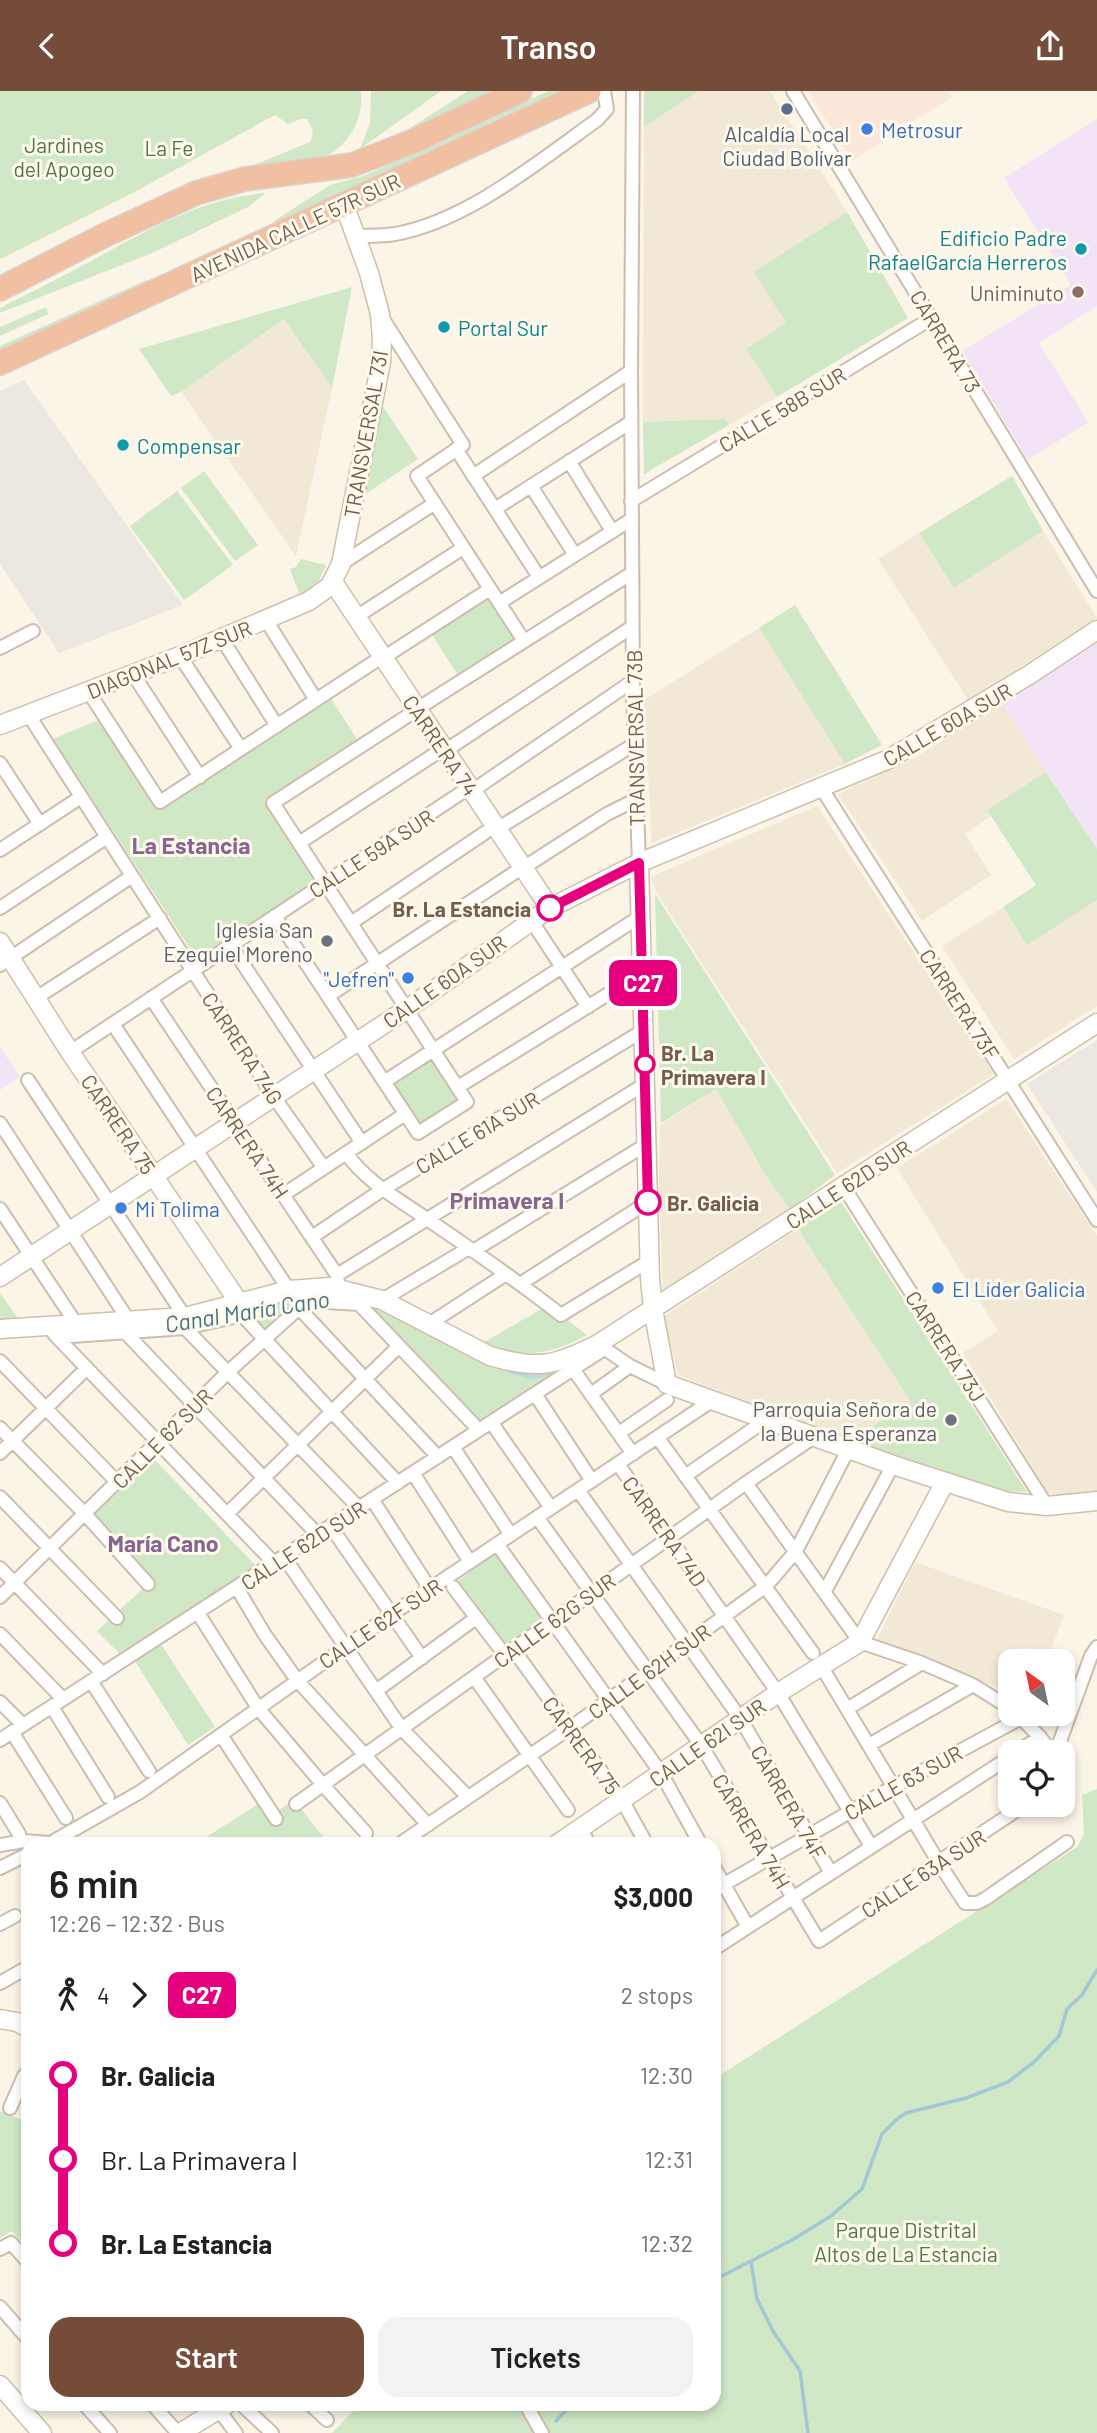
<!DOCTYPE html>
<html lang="en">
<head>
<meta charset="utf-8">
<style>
	body { margin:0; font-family:Barlow,sans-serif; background:#f2f2f2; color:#202124; height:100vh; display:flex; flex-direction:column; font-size:26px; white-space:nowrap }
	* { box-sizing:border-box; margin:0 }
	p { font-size:23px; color:#757577 }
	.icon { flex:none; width:38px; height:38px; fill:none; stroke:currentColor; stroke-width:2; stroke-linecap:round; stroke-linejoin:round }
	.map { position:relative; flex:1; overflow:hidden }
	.drawer { position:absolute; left:21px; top:1746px; width:700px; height:574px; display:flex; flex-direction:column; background:#fff; border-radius:21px; box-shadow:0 4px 10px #0003 }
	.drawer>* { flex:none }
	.badge { padding:0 14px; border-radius:10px; font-size:24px; line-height:46px }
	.needle { width:46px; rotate:327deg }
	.tools { position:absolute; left:998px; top:1558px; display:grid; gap:14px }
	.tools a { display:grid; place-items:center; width:77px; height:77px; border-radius:14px; background:#fff; box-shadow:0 4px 10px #0003; font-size:35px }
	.map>.badge { position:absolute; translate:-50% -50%; box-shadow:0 0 0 4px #fff }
	.legs { display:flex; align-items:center; gap:10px; height:77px; padding:0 28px; font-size:23px }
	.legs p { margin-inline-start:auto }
	.overview { display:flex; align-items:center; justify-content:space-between; height:119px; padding:0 28px }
	h1 { font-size:38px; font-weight:600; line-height:52px }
	.action { display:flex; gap:14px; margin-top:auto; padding:14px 28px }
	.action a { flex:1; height:80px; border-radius:21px; background:#754c39; color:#fff; font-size:28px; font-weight:600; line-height:80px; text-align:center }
	.action a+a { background:#f2f2f2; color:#202124 }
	ul { padding:0 28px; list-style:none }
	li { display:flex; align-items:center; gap:24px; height:84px; font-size:26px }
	li i { display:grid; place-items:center; width:10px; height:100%; margin:0 9px; background:currentColor }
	li i::after { content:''; width:18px; height:18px; margin:-9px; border:5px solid; border-radius:50%; background:#fff }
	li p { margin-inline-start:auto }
	li:first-child i { background:linear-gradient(#0000 50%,currentColor 0) }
	li:last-child i { background:linear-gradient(currentColor 50%,#0000 0) }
	header { display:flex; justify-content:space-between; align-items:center; height:91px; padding:0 28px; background:#754c39; color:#fff; font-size:32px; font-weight:600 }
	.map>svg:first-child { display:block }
	.residential { fill:#f2e8d6 }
	.commercial { fill:#fbe8db }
	.industrial { fill:#ece7e0 }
	.education { fill:#f2e3f7 }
	.green { fill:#d0e8c6 }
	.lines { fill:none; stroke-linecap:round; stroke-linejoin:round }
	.stream { stroke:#a3c8d5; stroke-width:3.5 }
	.canal { stroke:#bcdae4; stroke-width:10 }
	.street-casing { stroke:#ccbeae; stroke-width:16 }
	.secondary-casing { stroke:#cfbfab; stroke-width:21 }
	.highway-casing { stroke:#dbd5d1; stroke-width:26 }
	.street { stroke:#fff; stroke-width:12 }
	.secondary { stroke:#fff; stroke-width:18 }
	.highway { stroke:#f1bfa1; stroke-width:23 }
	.line-1-casing { stroke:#fff; stroke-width:16 }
	.line-1 { stroke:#e6007e; stroke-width:10 }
	.service-dot { fill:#5c6f8a; stroke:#fef9ed; stroke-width:2.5 }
	.shop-dot { fill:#3f7fe0; stroke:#fef9ed; stroke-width:2.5 }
	.culture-dot { fill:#0f9aa8; stroke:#fef9ed; stroke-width:2.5 }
	.education-dot { fill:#8d6e63; stroke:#fef9ed; stroke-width:2.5 }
	.stop-1-dot { fill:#fff; stroke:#e6007e; stroke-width:3.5 }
	.worship-dot { fill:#6b7280; stroke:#fef9ed; stroke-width:2.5 }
	.labels { text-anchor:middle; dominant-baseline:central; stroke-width:6; stroke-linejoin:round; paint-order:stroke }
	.shop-label { font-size:21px; fill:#366cbe; stroke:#fef9ed; text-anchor:start }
	.service-label { font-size:21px; fill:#4e5e75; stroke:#fef9ed }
	.park-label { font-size:21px; fill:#4f7845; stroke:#fef9ed }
	.street-label { font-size:21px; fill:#735e4d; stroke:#fef9ed }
	.culture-label { font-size:21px; fill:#0d838f; stroke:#fef9ed; text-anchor:start }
	.education-label { font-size:21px; fill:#785e54; stroke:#fef9ed; text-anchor:end }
	.stop-label { font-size:21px; font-weight:bold; fill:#735e4d; stroke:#fef9ed; text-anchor:start }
	.worship-label { font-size:21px; fill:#5b616d; stroke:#fef9ed; text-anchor:end }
	.neighbourhood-label { font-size:23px; font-weight:bold; fill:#86658f; stroke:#fef9ed }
	.water-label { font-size:23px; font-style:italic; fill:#477485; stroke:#fef9ed }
</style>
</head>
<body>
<header><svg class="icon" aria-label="back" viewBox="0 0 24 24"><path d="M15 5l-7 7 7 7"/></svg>Transo<svg class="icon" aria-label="share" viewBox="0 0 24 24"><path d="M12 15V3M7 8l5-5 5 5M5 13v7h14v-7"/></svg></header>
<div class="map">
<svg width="1097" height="2342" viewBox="0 0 1097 2342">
	<rect width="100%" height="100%" fill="#fbf5e7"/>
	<path class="residential" d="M 699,0 L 770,0 L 847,121 L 754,181 L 787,232 L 746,258 L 777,306 L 729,334 L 726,328 L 643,331 L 644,36 Z
		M 284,228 L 332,297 L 296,465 L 181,301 Z
		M 1043,440 L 1097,527 L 968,609 L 878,468 L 919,442 L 954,497 Z
		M 759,537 L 845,673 L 652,752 L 644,609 Z
		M 1001,611 L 1046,681 L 988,719 L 991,725 L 965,743 L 991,784 L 922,830 L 838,703 L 915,667 Z
		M 817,715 L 994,983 L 837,1082 L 658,804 L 650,786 Z
		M 1097,809 L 1097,915 L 1014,968 L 942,855 L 1003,816 L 1027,853 Z
		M 716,998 L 766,1085 L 790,1118 L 663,1200 L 659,1097 L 660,1034 Z
		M 1006,1008 L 1097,1145 L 1097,1402 L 1057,1405 L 1047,1400 L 963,1262 L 998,1240 L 897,1077 Z
		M 798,1138 L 911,1311 L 850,1349 L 678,1284 L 663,1226 Z
		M 915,1471 L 1064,1524 L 1051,1558 L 1019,1557 L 1015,1570 L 1010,1570 L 1010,1583 L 1004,1599 L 877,1549 Z"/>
	<path class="commercial" d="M 808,0 L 948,0 L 952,6 L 852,70 Z"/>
	<path class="industrial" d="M 24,289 L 183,514 L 59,562 L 0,473 L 0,300 Z
		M 1097,949 L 1097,1101 L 1027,993 Z"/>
	<path class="education" d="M 1097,28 L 1097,215 L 1039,252 L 1088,331 L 1028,369 L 962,260 L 1071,194 L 1004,87 Z
		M 1097,552 L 1097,758 L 1001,611 Z
		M 0,956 L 20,986 L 0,999 Z"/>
	<path class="green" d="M 0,0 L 361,0 C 364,32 345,61 313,71 C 293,78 259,78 237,81 L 310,51 C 315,42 312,37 307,28 L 301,28 L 288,33 L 275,24 L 140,98 L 0,168 Z
		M 371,0 L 441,0 L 360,58 L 370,32 Z
		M 468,0 L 504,0 L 383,54 Z
		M 548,0 L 564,0 L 276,134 L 274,130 L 330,94 L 366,84 Z
		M 644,0 L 699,0 L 644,36 Z
		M 266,102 L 248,116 L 152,162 L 0,222 L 0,217 C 30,202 61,186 91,170 C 146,140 202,107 266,102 Z
		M 847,121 L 908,227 L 777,306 L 746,258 L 786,232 L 754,181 Z
		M 172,182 L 0,260 L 0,255 L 142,191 Z
		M 352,196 L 332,297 L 284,228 L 181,301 L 171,305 L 139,258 Z
		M 46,216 L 48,223 L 0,245 L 0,236 Z
		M 380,311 L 418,368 L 358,408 Z
		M 726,328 L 729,334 L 644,383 L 643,331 Z
		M 204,380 L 258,454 L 235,470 L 181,397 Z
		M 1012,385 L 1043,440 L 954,497 L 919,442 Z
		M 177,400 L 233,474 L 184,509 L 130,435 Z
		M 301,468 L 326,474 L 316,496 L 299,502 L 290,478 L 296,476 Z
		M 490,504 L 518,548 L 459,586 L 431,542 Z
		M 795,514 L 882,654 L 845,673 L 759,537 Z
		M 330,606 L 357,648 L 264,709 L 316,790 L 197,868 L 53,648 L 101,628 L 158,717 Z
		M 1046,681 L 1097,758 L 1097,809 L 1027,854 L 1003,816 L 1036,794 L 987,719 Z
		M 655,803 L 835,1084 L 790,1118 L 766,1085 L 716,998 L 661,1032 Z
		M 433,967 L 460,1010 L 419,1036 L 392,992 Z
		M 841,1111 L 1027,1401 L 1006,1400 L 850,1349 L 911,1311 L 798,1138 Z
		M 0,1202 L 19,1229 L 0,1231 Z
		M 355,1204 L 500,1276 L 531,1283 L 561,1278 L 479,1329 Z
		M 307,1205 L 265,1242 L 244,1220 Z
		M 548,1214 L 587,1244 C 549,1265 522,1267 481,1253 Z
		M 154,1368 L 256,1475 L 121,1564 L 97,1540 L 151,1490 L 92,1425 Z
		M 496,1461 L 545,1527 L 505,1556 L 457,1491 Z
		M 161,1553 L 215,1636 L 188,1654 L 135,1570 Z
		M 1097,1698 L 1097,2342 L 332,2342 L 359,2314 L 714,2314 L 714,1988 L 1077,1756 L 1084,1743 L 1082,1704 Z
		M 264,1709 L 273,1723 L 294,1709 L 329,1753 L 194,1754 Z
		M 0,2020 L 28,2031 L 28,2147 L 22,2151 L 12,2140 L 0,2147 Z"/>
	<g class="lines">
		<path class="stream" d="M 751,2171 L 757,2208 L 773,2240 L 800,2280 L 808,2342
			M 714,2189 L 792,2149 L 831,2125 L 862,2098 L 882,2043 L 898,2027 L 906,2022 L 966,2007 L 1008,1991 L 1035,1970 L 1059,1945 L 1067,1918 L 1082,1904 L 1097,1879
			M 556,2330 L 571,2314"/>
		<path class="canal" d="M 234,1222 L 310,1205
			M 512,1278 L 531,1283 L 551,1279"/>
		<defs>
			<path id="street" d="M 633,0 L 631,280 L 633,604 L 639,772
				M 793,0 L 1097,500
				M 357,145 C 369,145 382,145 395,143 C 467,130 538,71 597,29 L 607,18 L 604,0
				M 383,228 L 463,354 L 417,385 L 524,550
				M 456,358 L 539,486
				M 569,370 L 612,440
				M 473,385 L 631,280
				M 531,395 L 575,464
				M 631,410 L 932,227
				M 495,418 L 631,331
				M 341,473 L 435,412
				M 499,512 L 632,428
				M 356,526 L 463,457
				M 266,529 L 316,609
				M 222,548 L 277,635
				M 0,557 L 33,540
				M 180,565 L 241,658
				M 383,567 L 490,498
				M 133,583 L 200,686
				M 88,600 L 160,711 L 374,571
				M 417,618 L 632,482
				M 28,623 L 274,1006 L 324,1077
				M 445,660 L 632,536
				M 0,672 L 40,733
				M 822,698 L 1097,1129
				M 472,700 L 633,590
				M 497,738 L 633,654
				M 299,752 L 435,663
				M 0,759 L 81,706
				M 523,777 L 607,723 L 635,709
				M 0,817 L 107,746
				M 275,825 L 418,1042 L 467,1011 L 273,712 L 409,624
				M 531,829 L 588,916
				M 351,832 L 486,741
				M 231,855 L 362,1052
				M 0,874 L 132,785
				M 328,905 L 514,782
				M 36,907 L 160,827
				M 151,907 L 337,1184 L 338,1192
				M 113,933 L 289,1199
				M 70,961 L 461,702
				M 28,989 L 185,1226
				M 384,991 L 641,825
				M 458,996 L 642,882
				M 0,1032 L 129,1230
				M 346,1062 C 367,1092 400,1109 430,1130 C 474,1160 519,1191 561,1224 L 649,1170
				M 843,1095 L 1047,1415
				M 283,1104 L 405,1023
				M 0,1118 L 77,1234
				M 312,1146 L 382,1099 L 644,939
				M 473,1160 L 647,1053
				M 337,1184 L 645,993
				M 520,1193 L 648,1111
				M 382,1209 L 469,1157
				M 309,1210 L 359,1213 L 479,1339
				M 299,1217 L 438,1366
				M 429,1233 L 506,1183
				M 185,1237 L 359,1417
				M 124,1240 L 318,1444
				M 54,1243 L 274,1472
				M 57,1246 L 185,1237 L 242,1224 L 398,1392
				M 598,1253 L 630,1275 L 667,1293
				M 0,1270 L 118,1392
				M 573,1278 L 633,1363
				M 535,1303 L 592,1390
				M 591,1303 L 630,1275
				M 491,1331 L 551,1417
				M 0,1337 L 85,1423 L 148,1493
				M 619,1342 L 667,1309
				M 658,1347 L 813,1562
				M 453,1356 L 511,1444
				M 0,1362 L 87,1277
				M 618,1373 L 778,1602 L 871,1755
				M 413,1382 L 470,1471
				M 685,1385 L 766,1329
				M 746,1392 L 860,1551 L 922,1572 L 973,1594 L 1010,1617
				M 578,1399 L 740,1627 L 831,1782
				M 0,1406 L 117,1527
				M 372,1408 L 430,1498
				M 227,1423 L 399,1255
				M 537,1426 L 701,1654 L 819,1850 L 1026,1713
				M 331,1436 L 422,1567
				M 497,1453 L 661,1682 L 701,1754
				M 284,1466 L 402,1638 L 468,1706
				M 0,1477 L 103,1583
				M 453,1496 L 498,1555
				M 237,1497 L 265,1544 L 297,1589 L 428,1734
				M 825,1500 L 893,1374
				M 0,1506 L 228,1281 L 299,1217 L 327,1198
				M 198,1522 L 258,1617 L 323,1694 L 366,1742
				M 0,1543 L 63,1608
				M 513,1558 L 622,1709 L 647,1754
				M 826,1583 L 939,1772 L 965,1812 L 977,1812 L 985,1808 L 1067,1751
				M 474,1586 L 568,1719
				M 91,1590 L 149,1680
				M 376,1600 L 476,1527
				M 0,1611 L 23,1634
				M 52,1616 L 108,1706
				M 847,1618 L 922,1572
				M 1016,1622 L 1040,1646 L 1051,1661
				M 12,1641 L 66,1727
				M 221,1644 L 276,1728
				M 0,1649 L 604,1258
				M 869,1654 L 973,1594
				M 1017,1661 L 1040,1646
				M 1056,1661 L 1091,1565 L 1097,1556
				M 1062,1681 L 1065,1687 L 1062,1689
				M 0,1712 L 19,1743
				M 296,1713 L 746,1392 L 814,1346
				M 580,1737 L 590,1754
				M 0,1754 L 24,1750 L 49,1752
				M 47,1754 L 140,1701 L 392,1523 L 713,1309
				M 398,1754 L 570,1637 L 766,1495 L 796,1460 L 848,1359
				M 714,1776 L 748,1836
				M 0,1777 L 28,1763
				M 714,1799 L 893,1696 L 1021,1627
				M 0,1833 L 15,1825
				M 714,1858 L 1010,1666
				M 0,1892 L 28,1876
				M 10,2017 L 24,1985 L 28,1981
				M 0,2158 L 11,2152 L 28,2171
				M 0,2216 L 28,2248
				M 85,2314 L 110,2342
				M 153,2314 L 178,2342
				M 242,2314 L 272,2342
				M 311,2314 L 327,2329
				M 526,2314 L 542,2342
				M 218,2318 L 236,2342"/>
			<path id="secondary" d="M 333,491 L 550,817
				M 0,634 L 180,565 L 309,510 L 330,495 L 341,473 L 381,271 L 382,248 L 380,223 L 369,182 L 344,113
				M 639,772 L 650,1188 L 653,1218 L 667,1293 L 893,1374 L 1008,1411 L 1047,1415 L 1097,1410
				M 0,851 L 70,961 L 240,1213
				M 0,1186 L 407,918 L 550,817 L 639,772 L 889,668 L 1029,584 L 1097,539
				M 0,1238 L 185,1226 L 289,1199 L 330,1196 L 382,1209 L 490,1265 C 537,1279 555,1275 598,1253 L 1097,932
				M 556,1754 L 778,1602 L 860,1551 L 945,1391
				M 0,1928 L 17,1931 L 28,1937
				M 0,2294 L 42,2342
				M 180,2342 L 226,2314"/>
			<path id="highway" d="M 0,198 L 105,144 L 196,102 L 245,88 L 352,74 L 416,49 L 520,0
				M 0,272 L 589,0"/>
		</defs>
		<use href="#street" class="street-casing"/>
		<use href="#secondary" class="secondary-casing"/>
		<use href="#highway" class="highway-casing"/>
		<use href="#street" class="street"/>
		<use href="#secondary" class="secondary"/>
		<use href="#highway" class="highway"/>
	</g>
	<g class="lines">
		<defs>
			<path id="line-1" d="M 550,817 L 639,772 L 648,1111"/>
		</defs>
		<use href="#line-1" class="line-1-casing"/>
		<use href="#line-1" class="line-1"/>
	</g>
	<circle class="service-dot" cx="787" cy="18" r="7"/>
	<g class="shop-dot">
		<circle cx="867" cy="38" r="7"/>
		<circle cx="408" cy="887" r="7"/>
		<circle cx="121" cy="1117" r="7"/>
		<circle cx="938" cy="1197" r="7"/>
	</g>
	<g class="culture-dot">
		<circle cx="1081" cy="158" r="7"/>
		<circle cx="444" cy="236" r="7"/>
		<circle cx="123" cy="354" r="7"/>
	</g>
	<circle class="education-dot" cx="1078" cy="201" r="7"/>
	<g class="stop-1-dot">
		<circle cx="550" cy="817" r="12"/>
		<circle cx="645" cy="973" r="9"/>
		<circle cx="648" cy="1111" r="12"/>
	</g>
	<g class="worship-dot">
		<circle cx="327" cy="850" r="7"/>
		<circle cx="951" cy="1329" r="7"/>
	</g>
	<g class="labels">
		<g class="shop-label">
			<text x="881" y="38">Metrosur</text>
			<text x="394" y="887" text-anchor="end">"Jefren"</text>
			<text x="135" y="1117">Mi Tolima</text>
			<text x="952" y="1197">El Líder Galicia</text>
		</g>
		<g class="service-label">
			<text x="787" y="42">Alcaldía Local<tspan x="787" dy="24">Ciudad Bolívar</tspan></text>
		</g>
		<g class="park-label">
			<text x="64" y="53">Jardines<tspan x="64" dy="24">del Apogeo</tspan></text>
			<text x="169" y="56">La Fe</text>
			<text x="906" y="2138">Parque Distrital<tspan x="906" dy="24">Altos de La Estancia</tspan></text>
		</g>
		<g class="street-label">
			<text transform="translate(295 136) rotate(-25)">AVENIDA CALLE 57R SUR</text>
			<text transform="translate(946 250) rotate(59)">CARRERA 73</text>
			<text transform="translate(782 318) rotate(-31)">CALLE 58B SUR</text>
			<text transform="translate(365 343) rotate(-80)">TRANSVERSAL 73I</text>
			<text transform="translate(169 568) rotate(-22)">DIAGONAL 57Z SUR</text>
			<text transform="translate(947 633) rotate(-30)">CALLE 60A SUR</text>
			<text transform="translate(635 647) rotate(-91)">TRANSVERSAL 73B</text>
			<text transform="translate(441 654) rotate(56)">CARRERA 74</text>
			<text transform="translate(371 762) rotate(-33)">CALLE 59A SUR</text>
			<text transform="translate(444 890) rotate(-35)">CALLE 60A SUR</text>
			<text transform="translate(960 913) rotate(57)">CARRERA 73F</text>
			<text transform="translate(243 957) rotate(57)">CARRERA 74G</text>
			<text transform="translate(119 1033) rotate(56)">CARRERA 75</text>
			<text transform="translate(477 1041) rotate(-31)">CALLE 61A SUR</text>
			<text transform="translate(248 1051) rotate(56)">CARRERA 74H</text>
			<text transform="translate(848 1093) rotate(-33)">CALLE 62D SUR</text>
			<text transform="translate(946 1255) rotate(57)">CARRERA 73J</text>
			<text transform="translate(162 1347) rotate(-45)">CALLE 62 SUR</text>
			<text transform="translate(665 1440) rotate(55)">CARRERA 74D</text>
			<text transform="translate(303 1454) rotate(-33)">CALLE 62D SUR</text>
			<text transform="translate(554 1529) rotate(-36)">CALLE 62G SUR</text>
			<text transform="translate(380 1532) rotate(-34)">CALLE 62F SUR</text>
			<text transform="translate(649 1580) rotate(-36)">CALLE 62H SUR</text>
			<text transform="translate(707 1651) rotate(-35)">CALLE 62I SUR</text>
			<text transform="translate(582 1654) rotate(54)">CARRERA 75</text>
			<text transform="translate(903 1691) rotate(-29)">CALLE 63 SUR</text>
			<text transform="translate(789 1711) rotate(60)">CARRERA 74F</text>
			<text transform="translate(752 1740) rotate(59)">CARRERA 74H</text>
			<text transform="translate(923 1782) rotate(-33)">CALLE 63A SUR</text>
		</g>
		<g class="culture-label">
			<text x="1067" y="146" text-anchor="end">Edificio Padre<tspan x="1067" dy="24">RafaelGarcía Herreros</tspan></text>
			<text x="458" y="236">Portal Sur</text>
			<text x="137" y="354">Compensar</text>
		</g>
		<g class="education-label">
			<text x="1064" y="201">Uniminuto</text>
		</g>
		<g class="stop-label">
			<text x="531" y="817" text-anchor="end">Br. La Estancia</text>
			<text x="661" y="961">Br. La<tspan x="661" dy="24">Primavera I</tspan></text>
			<text x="667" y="1111">Br. Galicia</text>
		</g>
		<g class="worship-label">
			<text x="313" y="838">Iglesia San<tspan x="313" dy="24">Ezequiel Moreno</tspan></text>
			<text x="937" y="1317">Parroquia Señora de<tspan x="937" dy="24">la Buena Esperanza</tspan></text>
		</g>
		<g class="neighbourhood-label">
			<text x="191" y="754">La Estancia</text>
			<text x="507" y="1109">Primavera I</text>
			<text x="163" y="1452">María Cano</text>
		</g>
		<g class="water-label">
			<text transform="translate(247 1220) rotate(-9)">Canal María Cano</text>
		</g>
	</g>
</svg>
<div class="tools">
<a><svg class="needle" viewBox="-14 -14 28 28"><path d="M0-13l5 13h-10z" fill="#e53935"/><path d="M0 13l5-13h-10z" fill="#757577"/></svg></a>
<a><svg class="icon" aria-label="locate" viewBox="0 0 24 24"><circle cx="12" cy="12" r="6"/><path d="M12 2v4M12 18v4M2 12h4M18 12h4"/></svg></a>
</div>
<b class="badge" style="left:643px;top:892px;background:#e6007e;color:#fff">C27</b>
<section class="drawer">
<div class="overview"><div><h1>6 min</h1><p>12:26 – 12:32 · Bus</p></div><b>$3,000</b></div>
<div class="legs"><svg class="icon" aria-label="walk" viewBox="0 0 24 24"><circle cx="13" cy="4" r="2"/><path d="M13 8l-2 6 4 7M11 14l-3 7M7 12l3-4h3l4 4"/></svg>4<svg class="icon" aria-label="forward" viewBox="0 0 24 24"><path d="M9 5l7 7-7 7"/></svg><b class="badge" style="background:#e6007e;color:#fff">C27</b><p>2 stops</p></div>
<ul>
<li><i style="color:#e6007e"></i><b>Br. Galicia</b><p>12:30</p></li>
<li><i style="color:#e6007e"></i><span>Br. La Primavera I</span><p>12:31</p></li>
<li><i style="color:#e6007e"></i><b>Br. La Estancia</b><p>12:32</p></li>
</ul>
<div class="action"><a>Start</a><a>Tickets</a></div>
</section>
</div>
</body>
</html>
